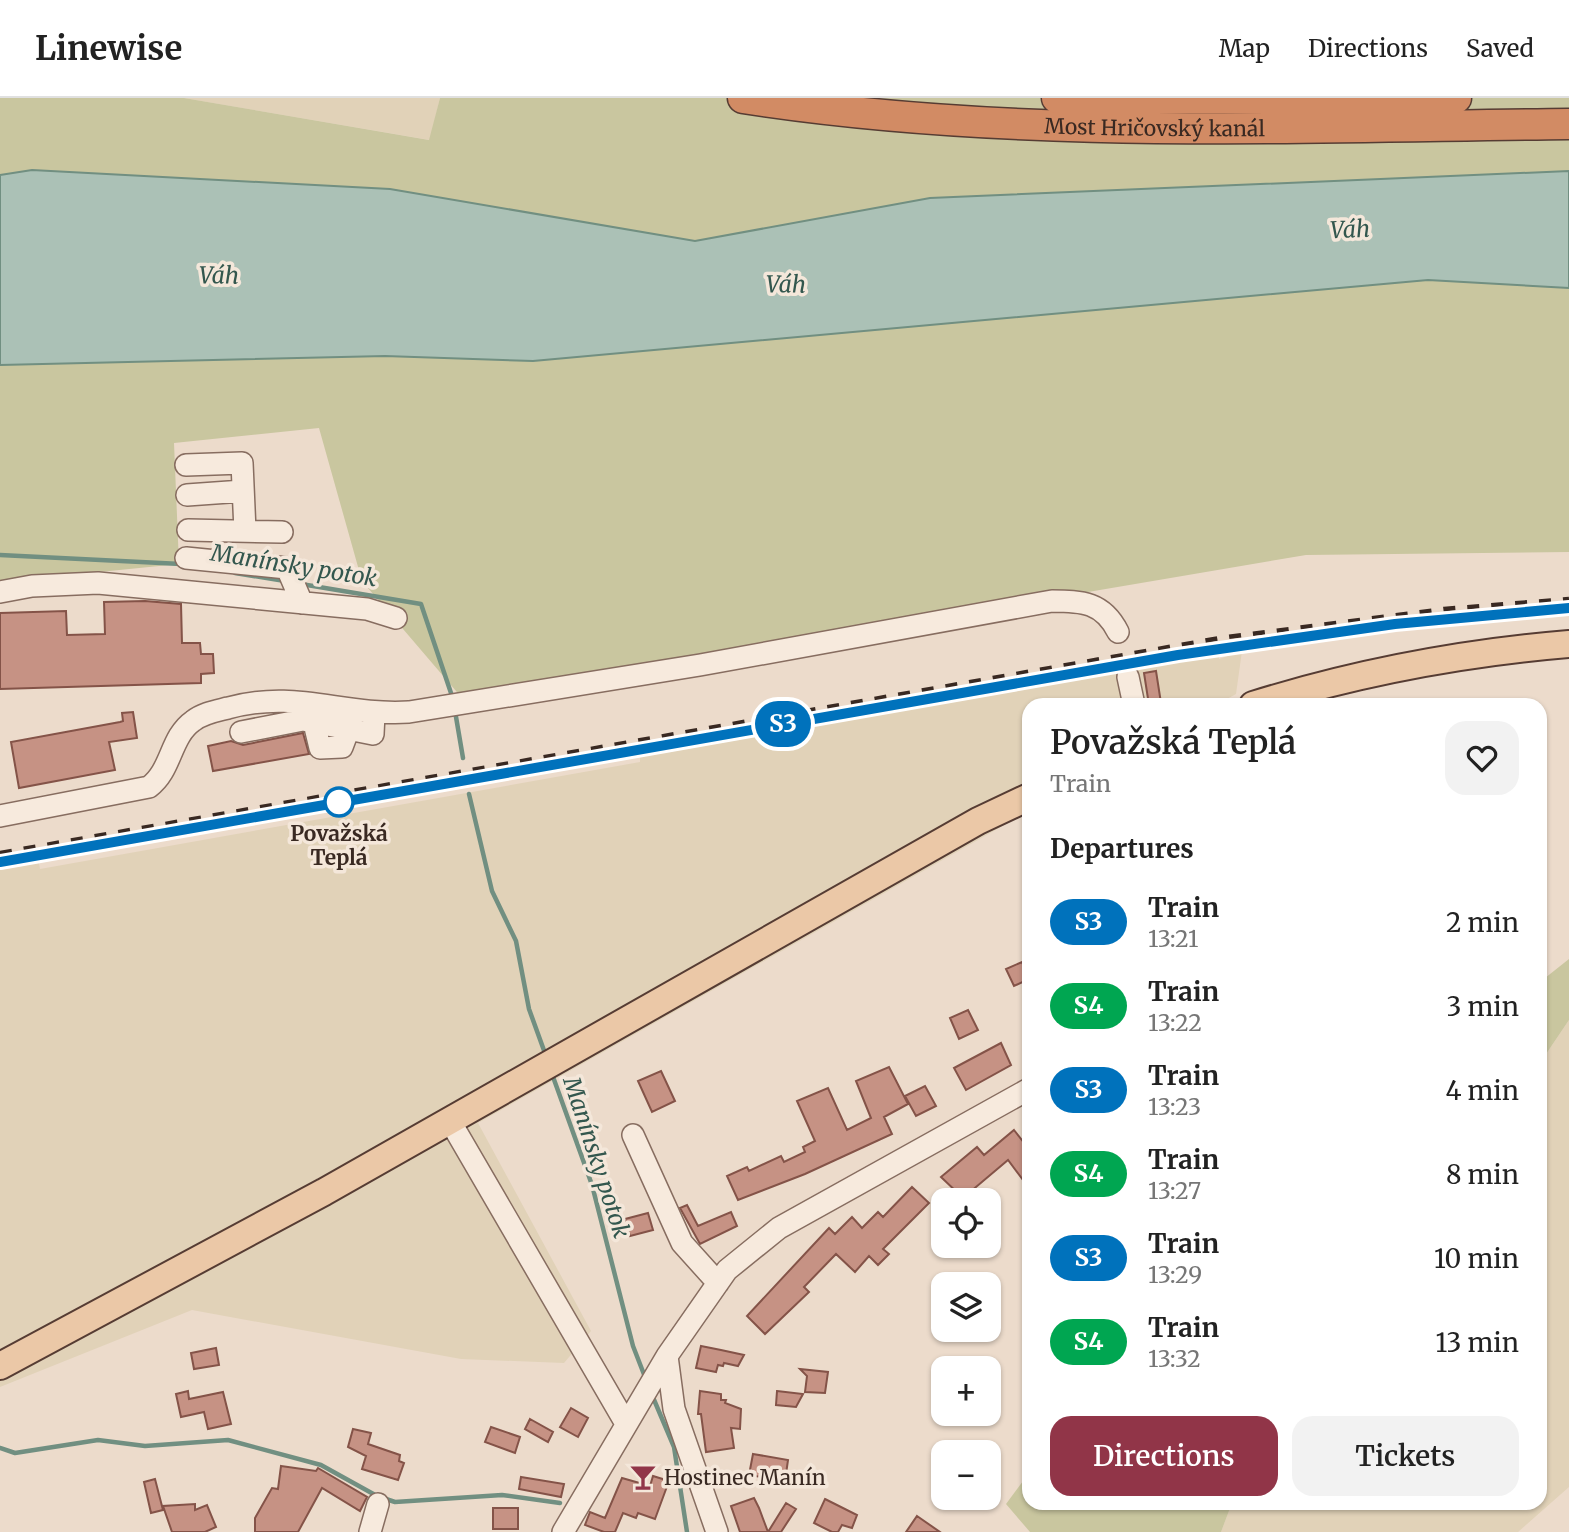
<!DOCTYPE html>
<html lang="en">
<head>
<meta charset="utf-8">
<style>
	body { margin:0; font-family:Merriweather,serif; background:#f2f2f2; color:#222; height:100vh; display:flex; flex-direction:column; font-size:26px; white-space:nowrap }
	* { box-sizing:border-box; margin:0 }
	p { font-size:23px; color:#767676 }
	.icon { flex:none; width:38px; height:38px; fill:none; stroke:currentColor; stroke-width:2; stroke-linecap:round; stroke-linejoin:round }
	.map { position:relative; flex:1; overflow:hidden }
	.panel { position:absolute; left:1022px; top:600px; width:525px; height:812px; display:flex; flex-direction:column; background:#fff; border-radius:21px; box-shadow:0 2px 5px #0004 }
	.panel>* { flex:none }
	.badge { padding:0 14px; border-radius:23px; font-size:24px; line-height:46px }
	.buttons { position:absolute; left:931px; top:1090px; display:grid; gap:14px }
	.buttons a { display:grid; place-items:center; width:70px; height:70px; border-radius:14px; background:#fff; box-shadow:0 2px 5px #0004; font-size:35px }
	.map>.badge { position:absolute; translate:-50% -50%; box-shadow:0 0 0 4px #fff }
	h2 { padding:0 28px; font-size:26px; line-height:63px }
	.round { display:grid; place-items:center; flex:none; width:74px; height:74px; border-radius:21px; background:#f2f2f2 }
	.overview { display:flex; align-items:center; justify-content:space-between; height:119px; padding:0 28px }
	h1 { font-size:33px; font-weight:600; line-height:52px }
	.action { display:flex; gap:14px; margin-top:auto; padding:14px 28px }
	.action a { flex:1; height:80px; border-radius:21px; background:#913548; color:#fff; font-size:28px; font-weight:600; line-height:80px; text-align:center }
	.action a+a { background:#f2f2f2; color:#222 }
	ul { padding:0; list-style:none }
	li { display:flex; align-items:center; gap:21px; height:84px; padding:0 28px }
	li div { flex:1 }
	li b { display:block; font-size:26px }
	li em { font-style:normal }
	li .badge { min-width:77px; font-weight:700; text-align:center }
	header { display:flex; align-items:center; gap:42px; box-sizing:border-box; height:98px; padding:0 35px; background:#fff; border-bottom:2px solid #e0e0e0 }
	header strong { font-size:33px }
	nav { display:flex; gap:38px; margin-inline-start:auto; font-size:24px }
	.map>svg:first-child { display:block }
	.farmland { fill:#e1d2b8 }
	.green { fill:#c9c69f }
	.water { fill:#abc1b6; stroke:#718f81; stroke-width:2 }
	.lines { fill:none; stroke-linecap:round; stroke-linejoin:round }
	.stream { stroke:#718f81; stroke-width:4.5 }
	.building { fill:#c69284; stroke:#845348; stroke-width:2 }
	.minor-casing { stroke:#876d60; stroke-width:24 }
	.major-casing { stroke:#563c33; stroke-width:30 }
	.highway-casing { stroke:#563c33; stroke-width:33 }
	.minor { stroke:#f7eadd; stroke-width:21 }
	.major { stroke:#ebc8a7; stroke-width:26 }
	.highway { stroke:#d28b64; stroke-width:30 }
	.rail { stroke:#392922; stroke-width:4.5; stroke-dasharray:12 12; stroke-linecap:butt }
	.line-casing { stroke:#fff; stroke-width:16 }
	.line { stroke:#0072bc; stroke-width:10 }
	.stop-dot { fill:#fff; stroke:#0072bc; stroke-width:3.5 }
	.labels { text-anchor:middle; dominant-baseline:central; stroke-width:7; stroke-linejoin:round; paint-order:stroke }
	.street-label { font-size:21px; fill:#392922; stroke:#f4e7da }
	.stop-label { font-size:21px; font-weight:bold; fill:#392922; stroke:#f4e7da }
	.poi-label { font-size:21px; fill:#392922; stroke:#f4e7da; text-anchor:start }
	.water-label { font-size:23px; font-style:italic; fill:#33574e; stroke:#f4e7da }
</style>
</head>
<body>
<header>
<strong>Linewise</strong>
<nav><a>Map</a><a>Directions</a><a>Saved</a></nav>
</header>
<div class="map">
<svg width="1569" height="1434" viewBox="0 0 1569 1434">
	<rect width="100%" height="100%" fill="#ecdbcb"/>
	<path class="farmland" d="M 184,0 L 440,0 L 430,42 Z
		M 1242,553 L 1236,596 L 1216,607 L 1029,607 L 1029,713 L 478,1025 L 591,1233 L 564,1265 L 461,1261 L 192,1212 L 0,1289 L 0,772 L 39,765 L 40,771 L 640,664 L 640,659 L 1219,557 L 1219,561 Z
		M 1569,922 L 1569,1389 L 1518,1434 L 1221,1434 L 1232,1405 L 1540,1405 L 1540,965 Z"/>
	<path class="green" d="M 0,0 L 184,0 L 429,42 L 440,0 L 1569,0 L 1569,73 L 930,100 L 695,144 L 390,91 L 32,72 L 0,77 Z
		M 1428,182 L 1569,190 L 1569,454 L 1306,457 L 462,600 L 362,483 L 319,330 L 174,345 L 179,466 L 0,484 L 0,267 L 385,258 L 533,263 Z
		M 1569,861 L 1569,922 L 1540,965 L 1540,884 Z
		M 1029,1375 L 1029,1405 L 1232,1405 L 1221,1434 L 1030,1434 L 1006,1406 Z"/>
	<path class="water" d="M 32,72 L 390,91 L 695,143 L 930,100 L 1569,73 L 1569,190 L 1428,182 L 533,263 L 385,258 L 0,267 L 0,77 Z"/>
	<g class="lines">
		<path class="stream" d="M 0,457 L 181,466
			M 235,475 L 285,483
			M 301,486 L 421,506 L 453,601
			M 455,613 L 463,660
			M 469,696 L 492,793 L 516,843 L 529,911 L 546,958
			M 552,976 L 592,1087 L 633,1248 L 645,1279
			M 652,1297 L 674,1349 L 687,1434
			M 0,1350 L 15,1355 L 98,1342 L 145,1348 L 228,1342 L 321,1367 L 377,1398 L 395,1404 L 502,1397 L 560,1405"/>
	</g>
	<path class="building" d="M 145,503 L 181,506 L 182,545 L 200,545 L 201,556 L 213,556 L 214,575 L 201,576 L 201,585 L 0,591 L 0,515 L 66,513 L 67,537 L 105,536 L 104,504 Z
		M 1156,573 L 1161,605 L 1149,607 L 1144,575 Z
		M 133,614 L 137,640 L 109,644 L 115,672 L 19,690 L 11,644 L 120,624 L 123,623 L 122,615 Z
		M 303,635 L 309,656 L 213,673 L 208,648 L 231,643 L 243,647 Z
		M 1022,864 L 1029,881 L 1014,888 L 1006,871 Z
		M 968,912 L 978,932 L 959,941 L 950,920 Z
		M 1001,945 L 1011,967 L 966,992 L 954,970 Z
		M 889,969 L 908,1006 L 884,1019 L 892,1036 L 805,1076 L 738,1102 L 727,1078 L 747,1069 L 749,1073 L 781,1058 L 784,1064 L 805,1054 L 803,1049 L 815,1043 L 797,1003 L 828,990 L 847,1032 L 871,1020 L 856,983 Z
		M 661,973 L 675,1003 L 652,1014 L 638,983 Z
		M 925,988 L 936,1008 L 916,1018 L 905,998 Z
		M 1014,1032 L 1029,1051 L 1029,1090 L 1008,1062 L 963,1100 L 941,1079 L 977,1049 L 984,1057 Z
		M 912,1089 L 929,1105 L 883,1151 L 889,1156 L 878,1167 L 869,1158 L 855,1174 L 836,1156 L 804,1189 L 809,1194 L 765,1236 L 747,1218 L 829,1130 L 835,1136 L 852,1119 L 862,1130 L 878,1114 L 883,1119 Z
		M 687,1107 L 698,1128 L 731,1114 L 737,1128 L 700,1146 L 680,1110 Z
		M 648,1115 L 653,1132 L 630,1138 L 625,1121 Z
		M 701,1248 L 721,1252 L 744,1257 L 738,1268 L 724,1265 L 723,1268 L 718,1267 L 716,1274 L 696,1270 Z
		M 216,1250 L 219,1267 L 194,1271 L 191,1255 Z
		M 800,1271 L 828,1274 L 825,1295 L 805,1294 L 807,1278 Z
		M 188,1293 L 189,1301 L 223,1294 L 231,1326 L 208,1331 L 204,1314 L 181,1319 L 176,1296 Z
		M 700,1293 L 721,1296 L 721,1302 L 726,1302 L 725,1305 L 741,1311 L 740,1331 L 731,1330 L 734,1350 L 706,1354 L 701,1316 L 698,1316 Z
		M 777,1293 L 803,1296 L 796,1309 L 776,1307 Z
		M 571,1310 L 588,1320 L 578,1339 L 560,1329 Z
		M 530,1321 L 553,1334 L 548,1344 L 525,1331 Z
		M 491,1329 L 520,1339 L 515,1355 L 485,1344 Z
		M 353,1331 L 371,1335 L 368,1346 L 400,1357 L 399,1363 L 404,1365 L 398,1382 L 362,1371 L 366,1358 L 348,1349 Z
		M 753,1356 L 788,1362 L 785,1383 L 749,1377 Z
		M 281,1368 L 316,1373 L 318,1370 L 367,1399 L 360,1413 L 322,1390 L 298,1434 L 255,1434 L 255,1420 L 272,1390 L 278,1391 Z
		M 653,1378 L 669,1383 L 655,1421 L 638,1415 L 636,1420 L 623,1415 L 615,1434 L 604,1434 L 585,1427 L 590,1414 L 605,1420 L 622,1380 L 650,1388 Z
		M 521,1379 L 564,1386 L 561,1399 L 519,1391 Z
		M 155,1381 L 163,1412 L 151,1415 L 144,1384 Z
		M 754,1400 L 759,1410 L 768,1434 L 740,1434 L 731,1408 Z
		M 825,1401 L 857,1417 L 852,1430 L 842,1427 L 838,1434 L 832,1434 L 814,1425 Z
		M 786,1405 L 796,1411 L 781,1434 L 768,1434 Z
		M 195,1406 L 195,1412 L 207,1407 L 216,1429 L 205,1434 L 172,1434 L 163,1408 Z
		M 493,1410 L 518,1410 L 518,1431 L 493,1431 Z
		M 917,1418 L 940,1434 L 906,1434 Z"/>
	<g class="lines">
		<defs>
			<path id="minor" d="M 186,367 L 242,365 L 245,433
				M 187,397 L 243,393
				M 188,432 L 282,434
				M 186,460 L 287,470 L 302,505
				M 0,494 L 32,488 L 98,485 L 367,511 L 396,520
				M 1128,579 L 1134,607
				M 314,625 L 320,650 L 342,649 L 348,633
				M 241,634 L 303,622 L 373,636 L 374,616
				M 0,718 L 149,689 C 172,672 170,639 193,623 C 203,615 216,613 228,610 C 297,591 341,618 409,614 L 700,567 L 1052,503 C 1082,503 1103,504 1118,534
				M 450,1023 L 625,1324
				M 633,1037 L 682,1145 L 718,1185
				M 667,1258 L 674,1311 L 717,1434
				M 370,1434 L 378,1406
				M 563,1434 L 667,1258 L 727,1172 L 779,1130 L 1029,991"/>
			<path id="major" d="M 1253,607 C 1356,575 1461,555 1569,546
				M 0,1268 L 324,1094 L 978,723 L 1029,699"/>
			<g id="highway">
				<path id="s1" d="M 743,0 C 1016,42 1294,29 1569,26"/>
				<path d="M 1057,0 L 1456,0"/>
			</g>
		</defs>
		<use href="#minor" class="minor-casing"/>
		<use href="#major" class="major-casing"/>
		<use href="#highway" class="highway-casing"/>
		<use href="#minor" class="minor"/>
		<use href="#major" class="major"/>
		<use href="#highway" class="highway"/>
		<path class="rail" d="M 0,755 L 1220,540 L 1444,511 L 1569,501"/>
	</g>
	<g class="lines">
		<defs>
			<path id="line" d="M 0,764 L 1178,557 L 1395,526 L 1569,510"/>
		</defs>
		<use href="#line" class="line-casing"/>
		<use href="#line" class="line"/>
	</g>
	<defs>
		<symbol id="bar-bare" viewBox="-9 -9 18 18"><path d="M-6-5H6L.8 .8V4.5H3.5V6h-7V4.5H-.8V.8Z" fill="#913548" stroke="#f4e7da" stroke-width="2.5" paint-order="stroke"/></symbol>
	</defs>
	<g fill-rule="evenodd">
		<use href="#bar-bare" x="624" y="1360" width="38" height="38"/>
	</g>
	<circle class="stop-dot" cx="339" cy="704" r="14"/>
	<g class="labels">
		<g class="street-label">
			<text stroke="none"><textPath href="#s1" startOffset="413">Most Hričovský kanál</textPath></text>
		</g>
		<g class="stop-label">
			<text x="339" y="735">Považská<tspan x="339" dy="24">Teplá</tspan></text>
		</g>
		<g class="poi-label">
			<text x="664" y="1379">Hostinec Manín</text>
		</g>
		<g class="water-label">
			<text transform="translate(1350 131) rotate(-2)">Váh</text>
			<text transform="translate(219 177) rotate(1)">Váh</text>
			<text transform="translate(786 186) rotate(1)">Váh</text>
			<text transform="translate(294 467) rotate(9)">Manínsky potok</text>
			<text transform="translate(597 1059) rotate(72)">Manínsky potok</text>
		</g>
	</g>
</svg>
<div class="buttons">
<a><svg class="icon" aria-label="locate" viewBox="0 0 24 24"><circle cx="12" cy="12" r="6"/><path d="M12 2v4M12 18v4M2 12h4M18 12h4"/></svg></a>
<a><svg class="icon" aria-label="layers" viewBox="0 0 24 24"><path d="M12 4l9 5-9 5-9-5zM3 14l9 5 9-5"/></svg></a>
<a>+</a>
<a>−</a>
</div>
<b class="badge" style="left:783px;top:626px;background:#0072bc;color:#fff">S3</b>
<section class="panel">
<div class="overview"><div><h1>Považská Teplá</h1><p>Train</p></div><a class="round"><svg class="icon" aria-label="heart" viewBox="0 0 24 24"><path d="M12 20l-8-8c-3-5 5-10 8-4 3-6 11-1 8 4z"/></svg></a></div>
<h2>Departures</h2>
<ul>
<li><span class="badge" style="background:#0072bc;color:#fff">S3</span><div><b>Train</b><p>13:21</p></div><em>2 min</em></li>
<li><span class="badge" style="background:#00a651;color:#fff">S4</span><div><b>Train</b><p>13:22</p></div><em>3 min</em></li>
<li><span class="badge" style="background:#0072bc;color:#fff">S3</span><div><b>Train</b><p>13:23</p></div><em>4 min</em></li>
<li><span class="badge" style="background:#00a651;color:#fff">S4</span><div><b>Train</b><p>13:27</p></div><em>8 min</em></li>
<li><span class="badge" style="background:#0072bc;color:#fff">S3</span><div><b>Train</b><p>13:29</p></div><em>10 min</em></li>
<li><span class="badge" style="background:#00a651;color:#fff">S4</span><div><b>Train</b><p>13:32</p></div><em>13 min</em></li>
</ul>
<div class="action"><a>Directions</a><a>Tickets</a></div>
</section>
</div>
</body>
</html>
